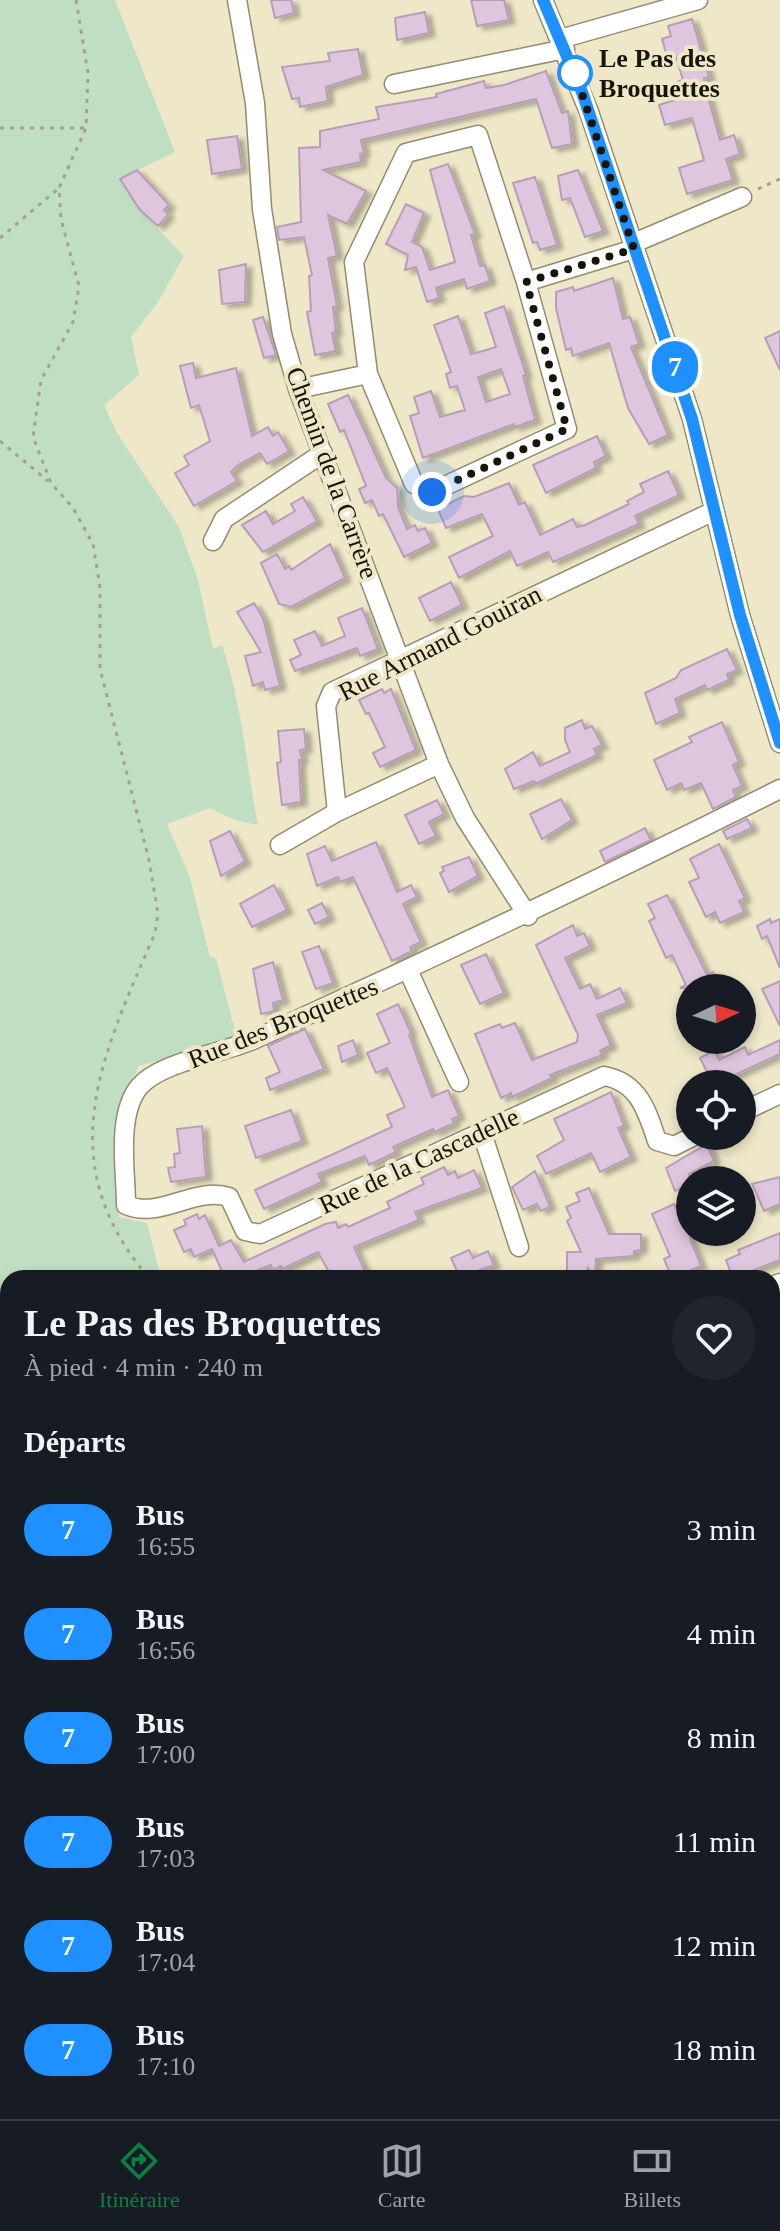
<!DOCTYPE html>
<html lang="fr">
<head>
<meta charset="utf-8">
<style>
	body { margin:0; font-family:"Times New Roman",serif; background:#20242c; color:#f1f3f6; height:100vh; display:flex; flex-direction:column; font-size:30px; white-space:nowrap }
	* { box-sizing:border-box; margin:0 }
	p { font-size:26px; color:#9ea1a6 }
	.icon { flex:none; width:44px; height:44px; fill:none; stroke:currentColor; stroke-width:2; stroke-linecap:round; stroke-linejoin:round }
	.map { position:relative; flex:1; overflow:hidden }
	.side { position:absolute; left:0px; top:1270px; width:780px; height:850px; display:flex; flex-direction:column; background:#171b24; border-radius:24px 24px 0 0; box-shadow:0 4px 12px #0003 }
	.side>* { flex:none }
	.badge { padding:0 16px; border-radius:26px; font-size:28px; line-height:52px }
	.needle { width:52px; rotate:86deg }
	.tools { position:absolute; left:676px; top:974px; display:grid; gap:16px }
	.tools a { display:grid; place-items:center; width:80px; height:80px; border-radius:50%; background:#171b24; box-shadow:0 4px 12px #0003; font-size:40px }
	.you { position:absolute; width:40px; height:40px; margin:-20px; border:6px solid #fff; border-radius:50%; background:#1a73e8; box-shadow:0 0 0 12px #1a73e833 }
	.map>.badge { position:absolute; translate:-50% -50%; box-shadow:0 0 0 4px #fff }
	h2 { padding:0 24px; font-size:30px; line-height:72px }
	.round { display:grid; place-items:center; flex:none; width:84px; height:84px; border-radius:42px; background:#20242c }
	.overview { display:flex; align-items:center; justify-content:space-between; height:136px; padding:0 24px }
	h1 { font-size:38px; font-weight:700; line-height:60px }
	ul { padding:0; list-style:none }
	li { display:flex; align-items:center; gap:24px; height:104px; padding:0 24px }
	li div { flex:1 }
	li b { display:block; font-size:30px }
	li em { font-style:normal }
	li .badge { min-width:88px; font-weight:700; text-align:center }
	.tab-bar { display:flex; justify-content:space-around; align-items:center; height:112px; border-top:2px solid #363941; background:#171b24; font-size:22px; color:#9ea1a6 }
	.tab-bar a { display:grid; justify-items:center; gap:4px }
	.tab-bar .on { color:#0b8043 }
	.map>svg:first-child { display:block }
	.green { fill:#c0dfc2 }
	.building { fill:#dec6de; stroke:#b69fb6; stroke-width:2; fill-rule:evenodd; filter:url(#shadow) }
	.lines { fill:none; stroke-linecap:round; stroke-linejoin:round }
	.minor-casing { stroke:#938c6f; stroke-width:21 }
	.path { stroke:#a7a189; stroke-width:3; stroke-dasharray:4 6; stroke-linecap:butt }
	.minor { stroke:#fff; stroke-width:18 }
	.line-casing { stroke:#fff; stroke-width:18 }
	.line { stroke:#1e90ff; stroke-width:12 }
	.walk { stroke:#171409; stroke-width:8; stroke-dasharray:0 14.4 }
	.stop-dot { fill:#fff; stroke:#1e90ff; stroke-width:4 }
	.labels { text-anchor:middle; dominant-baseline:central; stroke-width:8; stroke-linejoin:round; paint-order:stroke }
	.stop-label { font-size:26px; font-weight:bold; fill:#171409; stroke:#eee7c8; text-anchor:start }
	.street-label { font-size:26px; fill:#171409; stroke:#eee7c8 }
</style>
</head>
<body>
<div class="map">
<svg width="780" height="2119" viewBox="0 0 780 2119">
	<defs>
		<filter id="shadow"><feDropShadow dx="6" dy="3.5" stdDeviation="2" flood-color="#0004"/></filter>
	</defs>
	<rect width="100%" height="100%" fill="#eee7c8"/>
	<path class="green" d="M 0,0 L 115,0 L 175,152 L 119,179 L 138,208 L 184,256 L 158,302 L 131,337 L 139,375 L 104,405 L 117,433 L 179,527 L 198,580 L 213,649 L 222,645 C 242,704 246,764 258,825 L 237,821 L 210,808 L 167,824 L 189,875 L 210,957 L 216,958 L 237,1038 L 139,1066 C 110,1126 117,1152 119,1217 L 147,1223 L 161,1278 L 8,1278 L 8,2112 L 650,2112 L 648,2119 L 0,2119 Z"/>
	<path class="building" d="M 271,0 L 291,0 L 294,13 L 275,18 Z
		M 471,0 L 504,0 L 509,20 L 477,26 Z
		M 425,12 L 429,33 L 397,40 L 395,18 Z
		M 692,19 L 709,77 L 704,78 L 706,90 L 720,140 L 734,135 L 740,154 L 726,159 L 733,180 L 687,194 L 679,168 L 704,160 L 692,118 L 665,125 L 659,105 L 681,98 L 677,82 L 683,80 L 675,54 L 667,56 L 662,39 L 671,36 L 668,26 Z
		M 358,49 L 363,75 L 326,87 L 328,101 L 300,107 L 299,98 L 292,99 L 282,67 L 330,61 L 328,53 Z
		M 546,71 L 562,113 L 568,111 L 572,144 L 552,148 L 536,99 L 361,140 L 364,153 L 360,154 L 361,162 L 323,170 L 366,191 L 347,224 L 328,215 L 337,256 L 328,258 L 337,306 L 333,307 L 336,332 L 332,333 L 336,351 L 315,355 L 307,312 L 311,311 L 309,276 L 312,275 L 304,237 L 279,240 L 277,227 L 301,222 L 299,148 L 320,147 L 320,131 L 379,119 L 376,107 L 437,97 L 436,94 L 484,81 L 486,88 L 504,85 Z
		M 237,136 L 242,169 L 212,174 L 207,140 Z
		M 448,164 L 475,234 L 471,235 L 480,266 L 485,265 L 490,281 L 467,289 L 464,279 L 436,288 L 439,298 L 427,302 L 416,267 L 405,270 L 408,255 L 386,244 L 406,204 L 424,213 L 412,242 L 422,247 L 430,270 L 455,262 L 430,170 Z
		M 137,170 L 169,205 L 164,210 L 168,215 L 158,226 L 140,210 L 120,179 Z
		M 578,170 L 603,231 L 585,237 L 570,198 L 562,200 L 558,176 Z
		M 535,177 L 557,245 L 540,250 L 537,242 L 533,243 L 513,183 Z
		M 246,264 L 245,302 L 222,304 L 219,270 Z
		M 613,278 L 623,319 L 630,317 L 639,344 L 631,347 L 668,435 L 649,444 L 628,408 L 609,343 L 573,356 L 571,348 L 566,350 L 556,308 L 556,292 L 573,287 L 574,291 Z
		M 504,306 L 526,375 L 523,376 L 535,420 L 515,427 L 514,424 L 423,458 L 410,416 L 419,413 L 414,397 L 431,391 L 440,417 L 465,410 L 457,386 L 450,388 L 446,374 L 451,372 L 434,325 L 458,316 L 471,354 L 483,351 L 496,347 L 485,313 ZM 501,369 L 510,394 L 486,402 L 478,377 Z
		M 263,317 L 276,355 L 264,358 L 253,320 Z
		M 780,331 L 780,370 L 765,338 Z
		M 193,363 L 196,378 L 236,368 L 252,436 L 268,427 L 273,436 L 278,432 L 289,451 L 267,464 L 260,453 L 238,465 L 231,472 L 237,481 L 194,506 L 175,473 L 189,465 L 184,456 L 210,441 L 199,405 L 191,408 L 180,366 Z
		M 348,395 L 386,478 L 397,488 L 398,507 L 407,529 L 415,525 L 418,531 L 425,528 L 432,543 L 404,557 L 383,514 L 379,516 L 372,500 L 365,503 L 359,489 L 366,486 L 344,430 L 340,432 L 328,404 Z
		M 597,436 L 606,456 L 594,462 L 596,468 L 546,493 L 533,465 Z
		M 668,471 L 679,495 L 635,516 L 639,524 L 553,562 L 548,552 L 517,566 L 510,551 L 459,578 L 449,557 L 493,536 L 482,514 L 446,528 L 438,509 L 464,496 L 474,497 L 509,483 L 519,505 L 525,502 L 540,535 L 573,519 L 577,527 L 585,525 L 629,504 L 627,501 L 644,492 L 640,484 Z
		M 303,497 L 317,521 L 263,552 L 242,525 L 266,511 L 273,524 L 295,511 L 291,504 Z
		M 330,544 L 345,578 L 291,607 L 279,604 L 261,563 L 277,554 L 285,569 L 289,566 L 291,570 Z
		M 451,582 L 462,605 L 430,621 L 419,598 Z
		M 254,603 L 263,618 L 280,686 L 265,690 L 263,682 L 253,686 L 245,656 L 261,652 L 237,612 Z
		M 362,608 L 378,649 L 360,656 L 357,648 L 295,671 L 290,660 L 301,655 L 294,640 L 315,631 L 322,646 L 345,636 L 338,618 Z
		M 727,649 L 737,670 L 727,674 L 729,680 L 707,690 L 705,685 L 675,699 L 680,713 L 656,724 L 645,693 L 676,678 L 681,670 Z
		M 382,689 L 384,693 L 391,689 L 416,750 L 380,767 L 373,753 L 385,747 L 369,713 L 366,714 L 359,700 Z
		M 582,720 L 585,729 L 592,726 L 602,745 L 594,749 L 597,755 L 535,784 L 534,781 L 514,789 L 505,769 L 533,752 L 540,766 L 570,752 L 565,740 L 565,728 Z
		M 722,722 L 739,762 L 733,765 L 742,786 L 733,790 L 736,797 L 713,809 L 701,783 L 684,790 L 681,783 L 667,790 L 654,760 L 692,742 L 689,737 Z
		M 304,729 L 306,749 L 300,750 L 302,760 L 299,760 L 301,802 L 282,805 L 277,763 L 281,762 L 278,731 Z
		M 561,799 L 572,820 L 542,839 L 530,814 Z
		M 437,800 L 444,814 L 429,822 L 436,836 L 419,844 L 405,815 Z
		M 747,819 L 752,828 L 727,839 L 723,831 Z
		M 645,828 L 651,840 L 605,862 L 600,851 Z
		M 230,831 L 245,861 L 221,876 L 210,841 Z
		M 376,842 L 397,892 L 411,885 L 417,897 L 403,904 L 421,942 L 410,947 L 412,951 L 392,961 L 353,877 L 340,882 L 338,877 L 317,886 L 307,854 L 325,846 L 332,861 Z
		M 719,844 L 745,898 L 739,901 L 744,912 L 720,923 L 715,912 L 706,917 L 689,882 L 699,878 L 690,859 Z
		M 469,857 L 478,876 L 449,892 L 440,873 L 444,871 L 442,867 Z
		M 274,885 L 287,910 L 252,927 L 240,904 Z
		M 667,895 L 707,975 L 713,972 L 720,988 L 680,988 L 686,985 L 672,955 L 666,958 L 649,921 L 655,918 L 648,904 Z
		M 322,903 L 329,917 L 315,924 L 308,910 Z
		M 770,919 L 771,923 L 780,919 L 780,968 L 767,936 L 762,939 L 757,926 Z
		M 573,925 L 577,936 L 584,933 L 590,946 L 565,958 L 580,989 L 590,984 L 597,999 L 620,988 L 627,1003 L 597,1015 L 611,1045 L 600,1051 L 602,1055 L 550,1075 L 552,1078 L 512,1097 L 511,1093 L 501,1098 L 475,1034 L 500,1024 L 502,1028 L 515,1023 L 532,1060 L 577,1042 L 578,1035 L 536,945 Z
		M 319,946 L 333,983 L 316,989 L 302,952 Z
		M 486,954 L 504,993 L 480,1004 L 461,965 Z
		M 273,962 L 283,1000 L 273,1003 L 274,1011 L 261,1014 L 253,969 Z
		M 780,981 L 780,1026 L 762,989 Z
		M 398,1004 L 411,1033 L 409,1035 L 432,1097 L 448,1090 L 459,1116 L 452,1119 L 454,1123 L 435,1132 L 433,1129 L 393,1147 L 396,1152 L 369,1165 L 365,1156 L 318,1174 L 322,1182 L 264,1209 L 255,1190 L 392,1127 L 387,1115 L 405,1107 L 387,1068 L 376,1073 L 367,1053 L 390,1043 L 377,1014 Z
		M 305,1029 L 324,1069 L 270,1090 L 266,1078 L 280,1072 L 268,1046 Z
		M 353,1040 L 358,1055 L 342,1062 L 338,1046 Z
		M 780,1040 L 780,1054 L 730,1077 L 733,1084 L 713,1084 L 700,1058 L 715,1050 L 719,1060 L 745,1047 L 748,1055 Z
		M 611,1092 L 624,1126 L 618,1128 L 631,1157 L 600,1172 L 591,1153 L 546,1174 L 537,1156 L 564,1140 L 554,1119 Z
		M 291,1110 L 302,1141 L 256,1158 L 245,1126 Z
		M 202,1126 L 206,1177 L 171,1182 L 168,1168 L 175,1167 L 174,1154 L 180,1153 L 177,1129 Z
		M 707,1144 L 714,1161 L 689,1174 L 690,1184 L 675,1191 L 666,1168 Z
		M 444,1167 L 448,1175 L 455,1171 L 458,1178 L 474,1170 L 482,1188 L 415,1212 L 419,1220 L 354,1247 L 368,1278 L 332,1278 L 318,1252 L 282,1269 L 281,1266 L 273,1270 L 271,1265 L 237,1278 L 225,1278 L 212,1249 L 194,1257 L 191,1249 L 184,1252 L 174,1230 L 186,1225 L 184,1220 L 197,1214 L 199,1219 L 205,1215 L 219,1246 L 231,1240 L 244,1262 L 325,1224 L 336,1222 L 338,1228 L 346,1224 L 348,1227 L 390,1208 L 387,1202 L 424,1184 L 421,1178 Z
		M 535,1171 L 550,1206 L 541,1211 L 537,1204 L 523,1210 L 512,1187 Z
		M 780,1177 L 780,1204 L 764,1211 L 752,1184 Z
		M 589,1188 L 609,1234 L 641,1234 L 641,1250 L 634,1251 L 634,1256 L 596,1259 L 595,1278 L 588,1268 L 587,1273 L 567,1273 L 567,1252 L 581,1252 L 567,1221 L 571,1218 L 566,1207 L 580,1201 L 576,1193 Z
		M 674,1204 L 682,1221 L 690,1218 L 690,1238 L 701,1266 L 672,1278 L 664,1259 L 670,1256 L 652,1214 Z
		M 780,1233 L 780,1260 L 733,1278 L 726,1260 L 740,1254 L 738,1250 Z
		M 469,1250 L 473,1258 L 488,1251 L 494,1265 L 460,1277 L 451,1258 Z"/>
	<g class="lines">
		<defs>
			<path id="minor" d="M 237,0 L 255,103 L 262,209 L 282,334 L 298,389 L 439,764 L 465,818 L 528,916
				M 543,0 L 589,112 L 692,419 L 740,615 L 780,743
				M 560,39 L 698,0
				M 394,84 L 565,49
				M 634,243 L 742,197
				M 368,374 L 414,484 L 432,492 L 567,429 L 526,282
				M 298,389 L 368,374 L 354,262 L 406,153 L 478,135 L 526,282 L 634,249
				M 213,541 L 224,519 L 323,453
				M 439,764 L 337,812 L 326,706 L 332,692 L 714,511
				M 280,845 L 337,812
				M 408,970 L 459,1082
				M 742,1112 L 780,1094
				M 482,1133 L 519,1247
				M 694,1136 L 674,1146 L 657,1141 C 647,1110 638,1082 604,1076 L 260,1234 L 245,1231 L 229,1197 C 194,1186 160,1220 126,1205 C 126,1171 116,1116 139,1087 C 161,1061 223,1054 255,1039 C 432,959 606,876 780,789
				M 772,1286 L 780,1283"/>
		</defs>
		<use href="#minor" class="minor-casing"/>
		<path class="path" d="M 76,0 L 88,73 L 86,128 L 59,188 L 61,219 L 79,286 L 73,322 L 41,380 L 33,437 L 51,483 L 73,508 L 93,544 L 100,587 L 100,669 L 149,860 L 158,914 L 155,933 C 102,1056 49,1161 149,1278
			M 0,128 L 86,128
			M 758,189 L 780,179
			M 0,238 L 59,188
			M 0,441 L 48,481
			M 0,1827 L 8,1820
			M 772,1899 L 780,1897
			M 0,2052 L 8,2052
			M 504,2119 L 505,2112"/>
		<use href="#minor" class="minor"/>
	</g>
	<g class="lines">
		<defs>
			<path id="line" d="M 543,0 L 582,92 L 692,419 L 740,615 L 780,743"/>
		</defs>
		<use href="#line" class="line-casing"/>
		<use href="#line" class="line"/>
		<path class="walk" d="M 432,492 L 567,429 L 526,282 L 634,249 L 575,73"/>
	</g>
	<circle class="stop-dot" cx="575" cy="73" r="16"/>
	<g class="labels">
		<g class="stop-label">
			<text x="599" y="58">Le Pas des<tspan x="599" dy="30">Broquettes</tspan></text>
		</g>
		<g class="street-label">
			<text transform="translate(332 473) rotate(70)">Chemin de la Carrère</text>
			<text transform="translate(440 643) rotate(-27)">Rue Armand Gouiran</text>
			<text transform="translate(283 1023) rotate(-22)">Rue des Broquettes</text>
			<text transform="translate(419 1161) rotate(-25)">Rue de la Cascadelle</text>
		</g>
	</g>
</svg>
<div class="tools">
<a><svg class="needle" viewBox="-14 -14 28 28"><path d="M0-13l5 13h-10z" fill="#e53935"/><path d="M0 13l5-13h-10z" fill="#9ea1a6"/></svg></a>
<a><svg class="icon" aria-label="locate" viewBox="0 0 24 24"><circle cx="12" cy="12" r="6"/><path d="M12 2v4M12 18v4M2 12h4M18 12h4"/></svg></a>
<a><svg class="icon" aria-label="layers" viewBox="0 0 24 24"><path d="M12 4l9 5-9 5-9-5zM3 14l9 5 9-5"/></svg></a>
</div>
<div class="you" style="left:432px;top:492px"></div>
<b class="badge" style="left:675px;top:367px;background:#1e90ff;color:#fff">7</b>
<section class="side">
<div class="overview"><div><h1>Le Pas des Broquettes</h1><p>À pied · 4 min · 240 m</p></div><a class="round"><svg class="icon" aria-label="heart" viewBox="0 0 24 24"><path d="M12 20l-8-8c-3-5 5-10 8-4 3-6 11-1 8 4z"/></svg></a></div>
<h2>Départs</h2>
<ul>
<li><span class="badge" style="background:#1e90ff;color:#fff">7</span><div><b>Bus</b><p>16:55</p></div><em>3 min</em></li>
<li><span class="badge" style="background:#1e90ff;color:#fff">7</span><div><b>Bus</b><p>16:56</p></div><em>4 min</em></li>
<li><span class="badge" style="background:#1e90ff;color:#fff">7</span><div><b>Bus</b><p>17:00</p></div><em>8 min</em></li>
<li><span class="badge" style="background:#1e90ff;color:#fff">7</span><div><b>Bus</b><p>17:03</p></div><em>11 min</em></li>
<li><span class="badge" style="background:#1e90ff;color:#fff">7</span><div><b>Bus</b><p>17:04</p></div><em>12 min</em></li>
<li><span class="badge" style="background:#1e90ff;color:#fff">7</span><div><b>Bus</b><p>17:10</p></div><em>18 min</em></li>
</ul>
</section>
</div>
<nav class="tab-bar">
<a class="on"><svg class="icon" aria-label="directions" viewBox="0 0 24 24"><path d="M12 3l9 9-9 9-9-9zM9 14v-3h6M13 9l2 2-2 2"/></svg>Itinéraire</a>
<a><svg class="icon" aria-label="map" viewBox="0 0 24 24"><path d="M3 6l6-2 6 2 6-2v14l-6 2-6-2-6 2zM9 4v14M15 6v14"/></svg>Carte</a>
<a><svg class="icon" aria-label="tickets" viewBox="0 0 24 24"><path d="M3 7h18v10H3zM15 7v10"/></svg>Billets</a>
</nav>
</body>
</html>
